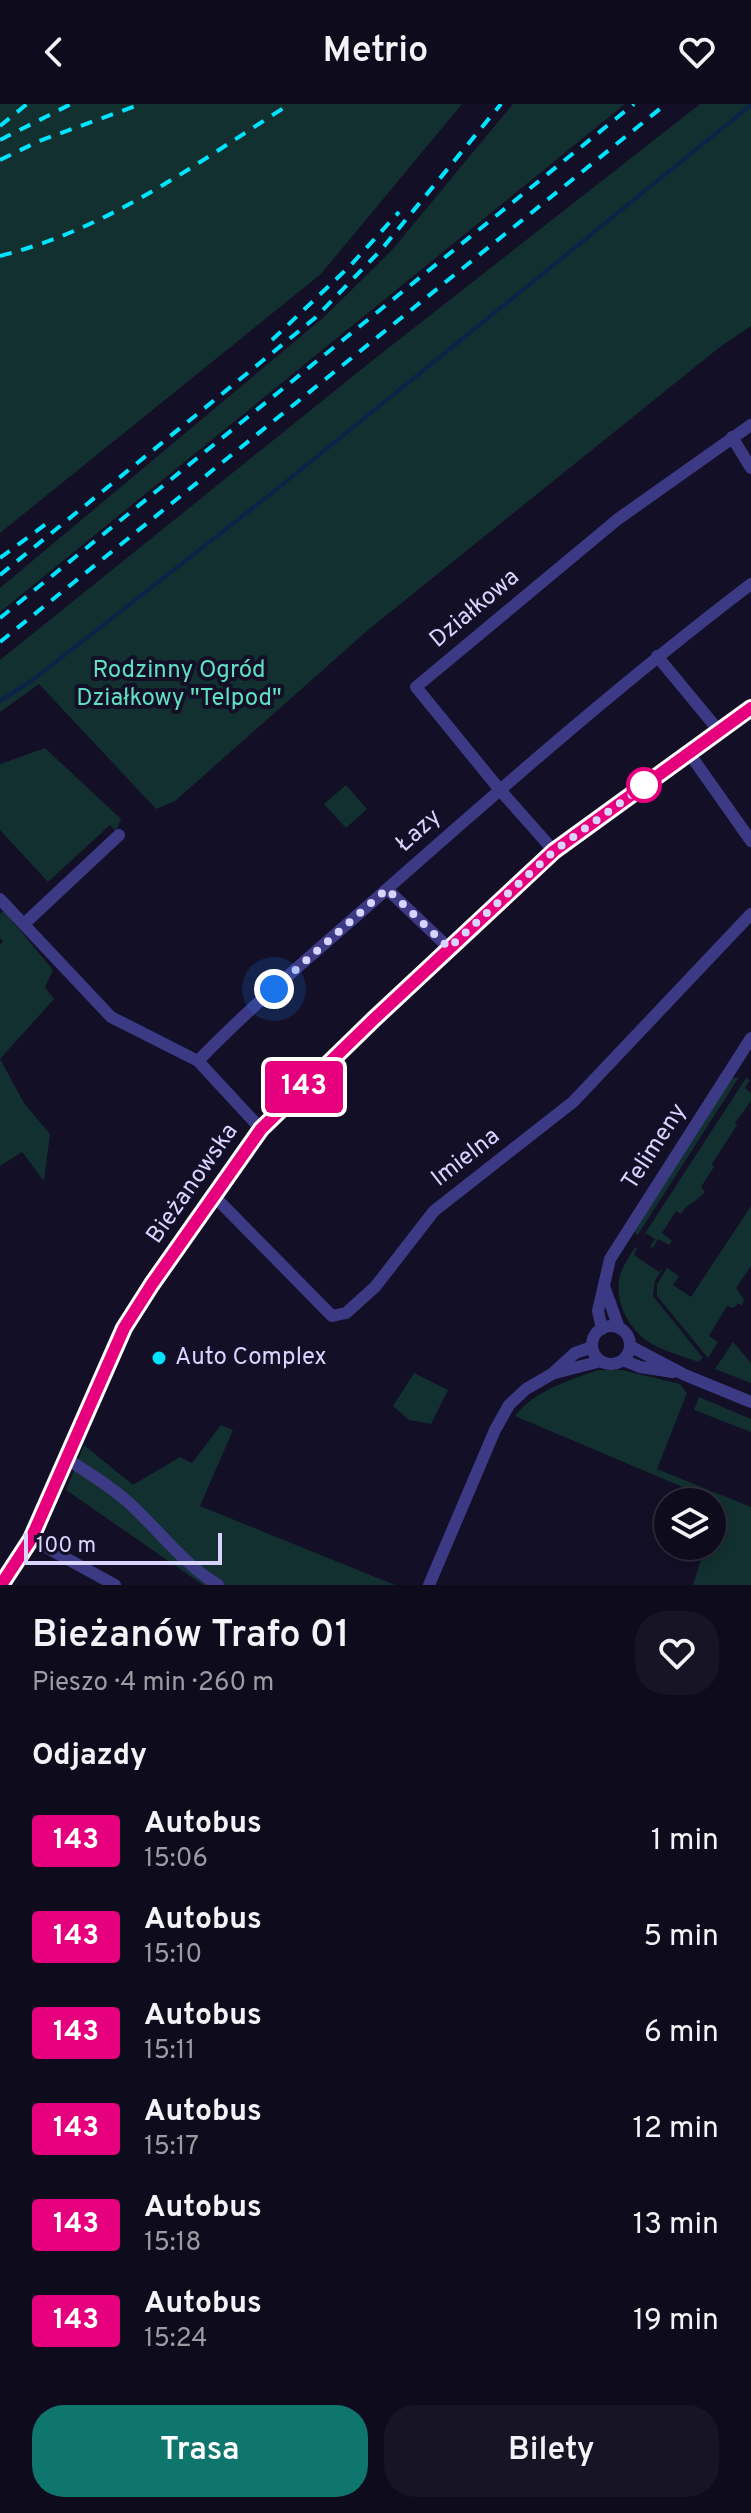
<!DOCTYPE html>
<html lang="pl">
<head>
<meta charset="utf-8">
<style>
	body { margin:0; font-family:Overpass,sans-serif; background:#171425; color:#f1f3f6; height:100vh; display:flex; flex-direction:column; font-size:30px; white-space:nowrap }
	* { box-sizing:border-box; margin:0 }
	p { font-size:26px; color:#9b9ba3 }
	.icon { flex:none; width:44px; height:44px; fill:none; stroke:currentColor; stroke-width:2; stroke-linecap:round; stroke-linejoin:round }
	.map { position:relative; height:1481px; overflow:hidden }
	.panel { display:flex; flex-direction:column; background:#0e0b1c; flex:1 }
	.panel>* { flex:none }
	.badge { padding:0 16px; border-radius:6px; font-size:28px; line-height:52px }
	.fabs { position:absolute; left:654px; top:1384px; display:grid; gap:16px }
	.fabs a { display:grid; place-items:center; width:72px; height:72px; border-radius:50%; background:#0e0b1c; box-shadow:0 4px 12px #0003,0 0 0 2px #2e2b3b; font-size:40px }
	.scale { position:absolute; left:24px; bottom:20px; width:198px; box-sizing:border-box; padding-left:8px; border:4px solid #d9d4ff; border-top:0; font-size:22px; line-height:28px; white-space:nowrap; color:#d9d4ff; -webkit-text-stroke:6px #130f26; paint-order:stroke }
	.you { position:absolute; width:40px; height:40px; margin:-20px; border:6px solid #fff; border-radius:50%; background:#1a73e8; box-shadow:0 0 0 12px #1a73e833 }
	.map>.badge { position:absolute; translate:-50% -50%; box-shadow:0 0 0 4px #fff }
	h2 { padding:0 32px; font-size:30px; line-height:72px }
	.round { display:grid; place-items:center; flex:none; width:84px; height:84px; border-radius:32px; background:#171425 }
	.summary { display:flex; align-items:center; justify-content:space-between; height:136px; padding:0 32px }
	h1 { font-size:38px; font-weight:600; line-height:60px }
	.button { display:flex; gap:16px; margin-top:auto; padding:16px 32px }
	.button a { flex:1; height:92px; border-radius:32px; background:#0f766e; color:#fff; font-size:32px; font-weight:600; line-height:92px; text-align:center }
	.button a+a { background:#171425; color:#f1f3f6 }
	ul { padding:0; list-style:none }
	li { display:flex; align-items:center; gap:24px; height:96px; padding:0 32px }
	li div { flex:1 }
	li b { display:block; font-size:30px }
	li em { font-style:normal }
	li .badge { min-width:88px; font-weight:700; text-align:center }
	header { display:flex; justify-content:space-between; align-items:center; height:104px; padding:0 32px; background:#0e0b1c; font-size:36px; font-weight:600 }
	.map>svg:first-child { display:block }
	.green { fill:#12302f }
	.lines { fill:none; stroke-linecap:round; stroke-linejoin:round }
	.stream { stroke:#0c2248; stroke-width:4 }
	.minor { stroke:#3d3a85; stroke-width:12 }
	.tertiary { stroke:#3d3a85; stroke-width:16 }
	.rail { stroke:#00e5ff; stroke-width:4; stroke-dasharray:12 10; stroke-linecap:butt }
	.line-casing { stroke:#fff; stroke-width:18 }
	.line { stroke:#e6007e; stroke-width:12 }
	.walk { stroke:#d9d4ff; stroke-width:8; stroke-dasharray:0 14.4 }
	.stop-dot { fill:#fff; stroke:#e6007e; stroke-width:4 }
	.poi-dot { fill:#00e5ff; stroke:#130f26; stroke-width:3 }
	.labels { text-anchor:middle; dominant-baseline:central; stroke-width:8; stroke-linejoin:round; paint-order:stroke }
	.street-label { font-size:24px; fill:#d9d4ff; stroke:#130f26 }
	.park-label { font-size:24px; fill:#5fe0c0; stroke:#130f26 }
	.poi-label { font-size:24px; fill:#d9d4ff; stroke:#130f26; text-anchor:start }
</style>
</head>
<body>
<header><svg class="icon" aria-label="back" viewBox="0 0 24 24"><path d="M15 5l-7 7 7 7"/></svg>Metrio<svg class="icon" aria-label="heart" viewBox="0 0 24 24"><path d="M12 20l-8-8c-3-5 5-10 8-4 3-6 11-1 8 4z"/></svg></header>
<div class="map">
<svg width="751" height="1481" viewBox="0 0 751 1481">
	<rect width="100%" height="100%" fill="#130f26"/>
	<path class="green" d="M 0,0 L 462,0 L 321,170 L 0,429 Z
		M 513,0 L 625,0 L 0,508 L 0,484 L 324,213 L 392,146 Z
		M 700,0 L 751,0 L 751,222 L 720,243 L 368,526 L 175,697 L 156,705 L 39,580 L 0,608 L 0,556 L 373,256 Z
		M 45,644 L 121,715 L 116,727 L 110,721 L 48,778 L 0,726 L 0,660 Z
		M 346,681 L 367,705 L 346,724 L 324,700 Z
		M 4,807 L 53,866 L 45,883 L 54,895 L 0,955 L 24,999 L 50,1030 L 44,1077 L 22,1048 L 0,1062 L 0,841 L 3,838 L 0,834 L 0,810 Z
		M 739,973 L 637,1132 L 634,1126 L 732,974 Z
		M 746,974 L 750,976 L 745,984 L 751,989 L 751,997 L 735,1019 L 737,1021 L 712,1060 L 714,1063 L 701,1083 L 705,1088 C 697,1098 687,1099 681,1110 L 676,1107 L 662,1129 L 672,1137 L 669,1141 L 658,1135 L 653,1144 L 650,1143 L 655,1135 L 646,1129 L 640,1137 Z
		M 751,1102 L 751,1162 L 736,1184 L 744,1196 L 742,1202 L 738,1199 L 734,1204 L 727,1202 L 709,1232 L 718,1238 L 708,1254 L 657,1192 L 657,1180 L 667,1164 L 679,1172 L 673,1181 L 691,1193 Z
		M 635,1143 L 637,1144 L 634,1151 L 659,1168 L 664,1163 L 655,1176 L 653,1192 L 703,1254 L 698,1258 C 683,1252 666,1248 652,1240 C 629,1227 613,1196 620,1171 C 623,1161 630,1152 635,1143 Z
		M 733,1238 L 751,1259 L 751,1279 L 715,1265 Z
		M 598,1266 L 622,1266 L 680,1280 L 687,1289 L 657,1365 L 751,1403 L 751,1481 L 693,1481 L 705,1442 L 712,1442 L 712,1418 L 718,1398 L 515,1312 C 535,1286 568,1277 598,1266 Z
		M 414,1269 L 448,1286 L 431,1320 L 409,1316 L 393,1302 Z
		M 699,1293 L 751,1315 L 751,1328 L 694,1306 Z
		M 221,1321 L 233,1326 L 200,1402 L 395,1481 L 203,1481 L 66,1386 L 84,1341 L 133,1381 L 180,1353 L 192,1359 Z"/>
	<g class="lines">
		<path class="stream" d="M 0,597 L 34,575 L 267,393 L 751,1"/>
		<path class="minor" d="M 732,333 L 751,364
			M 657,552 L 719,627
			M 689,649 L 751,737
			M 554,747 L 500,686 L 416,583 L 618,415 L 751,321
			M 387,785 L 449,844
			M 0,795 L 111,913 L 198,957
			M 24,820 L 119,731
			M 261,1025 L 198,957 C 257,896 323,842 387,785 C 506,680 625,576 751,480
			M 213,1091 L 332,1212 L 346,1209 L 375,1183 L 434,1107 L 573,998 L 751,810
			M 604,1182 L 619,1224
			M592 1241a19 19 0 1 1 38 0a19 19 0 1 1-38 0Z
			M 602,1225 L 598,1207 L 610,1155 L 751,934
			M 630,1242 L 685,1271 L 751,1298
			M 623,1256 L 640,1263 L 673,1268
			M 555,1269 L 601,1257
			M 67,1355 C 88,1369 109,1381 128,1398 C 158,1425 183,1460 218,1481
			M 31,1435 L 115,1481
			M 429,1481 L 495,1326 L 509,1301 L 526,1285 L 552,1270 L 575,1249 L 592,1243"/>
		<path class="tertiary" d="M 1,1481 L 31,1435 L 124,1224 L 152,1180 L 261,1025 L 374,915 L 554,747 L 751,604"/>
		<path class="rail" d="M 0,22 L 27,0
			M 0,36 L 71,0
			M 0,56 L 39,37 L 141,0
			M 0,152 C 111,124 195,60 290,0
			M 272,236 L 350,162 L 399,108
			M 0,454 L 46,420
			M 0,471 L 315,214 L 381,146 L 501,0
			M 0,514 L 634,0
			M 0,538 L 666,0"/>
	</g>
	<g class="lines">
		<defs>
			<path id="line" d="M 1,1481 L 31,1435 L 124,1224 L 152,1180 L 261,1025 L 374,915 L 554,747 L 751,604"/>
		</defs>
		<use href="#line" class="line-casing"/>
		<use href="#line" class="line"/>
		<path class="walk" d="M 274,885 L 387,785 L 449,844 L 554,747 L 652,676 L 644,681"/>
	</g>
	<circle class="stop-dot" cx="644" cy="681" r="16"/>
	<circle class="poi-dot" cx="159" cy="1254" r="8"/>
	<g class="labels">
		<g class="street-label">
			<text transform="translate(475 505) rotate(-40)">Działkowa</text>
			<text transform="translate(419 727) rotate(-42)">Łazy</text>
			<text transform="translate(655 1043) rotate(-57)">Telimeny</text>
			<text transform="translate(466 1054) rotate(-38)">Imielna</text>
			<text transform="translate(193 1080) rotate(-55)">Bieżanowska</text>
		</g>
		<g class="park-label">
			<text x="179" y="567">Rodzinny Ogród<tspan x="179" dy="28">Działkowy "Telpod"</tspan></text>
		</g>
		<g class="poi-label">
			<text x="175" y="1254">Auto Complex</text>
		</g>
	</g>
</svg>
<div class="fabs">
<a><svg class="icon" aria-label="layers" viewBox="0 0 24 24"><path d="M12 4l9 5-9 5-9-5zM3 14l9 5 9-5"/></svg></a>
</div>
<div class="scale">100 m</div>
<div class="you" style="left:274px;top:885px"></div>
<b class="badge" style="left:304px;top:983px;background:#e6007e;color:#fff">143</b>
</div>
<section class="panel">
<div class="summary"><div><h1>Bieżanów Trafo 01</h1><p>Pieszo · 4 min · 260 m</p></div><a class="round"><svg class="icon" aria-label="heart" viewBox="0 0 24 24"><path d="M12 20l-8-8c-3-5 5-10 8-4 3-6 11-1 8 4z"/></svg></a></div>
<h2>Odjazdy</h2>
<ul>
<li><span class="badge" style="background:#e6007e;color:#fff">143</span><div><b>Autobus</b><p>15:06</p></div><em>1 min</em></li>
<li><span class="badge" style="background:#e6007e;color:#fff">143</span><div><b>Autobus</b><p>15:10</p></div><em>5 min</em></li>
<li><span class="badge" style="background:#e6007e;color:#fff">143</span><div><b>Autobus</b><p>15:11</p></div><em>6 min</em></li>
<li><span class="badge" style="background:#e6007e;color:#fff">143</span><div><b>Autobus</b><p>15:17</p></div><em>12 min</em></li>
<li><span class="badge" style="background:#e6007e;color:#fff">143</span><div><b>Autobus</b><p>15:18</p></div><em>13 min</em></li>
<li><span class="badge" style="background:#e6007e;color:#fff">143</span><div><b>Autobus</b><p>15:24</p></div><em>19 min</em></li>
</ul>
<div class="button"><a>Trasa</a><a>Bilety</a></div>
</section>
</body>
</html>
